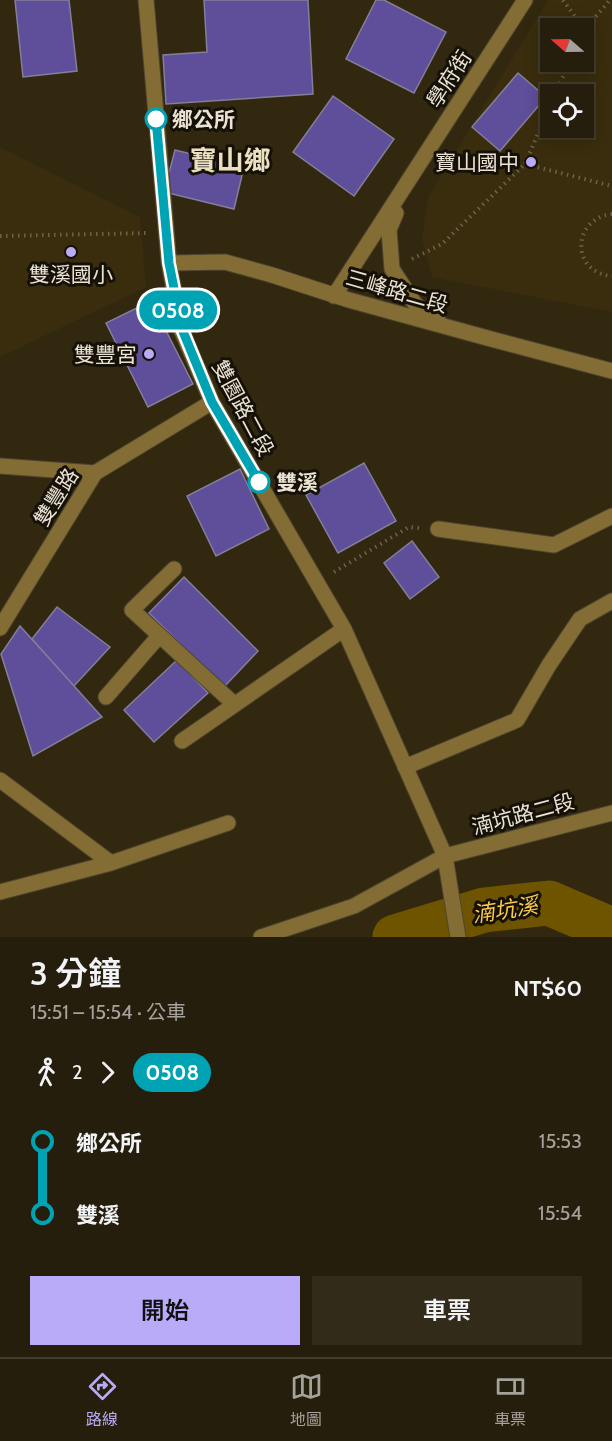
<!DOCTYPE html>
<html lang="zh-TW">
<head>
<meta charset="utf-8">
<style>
	body { margin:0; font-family:Cabin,"Noto Sans TC",sans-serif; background:#322b1a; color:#f1f3f6; height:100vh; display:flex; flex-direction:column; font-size:22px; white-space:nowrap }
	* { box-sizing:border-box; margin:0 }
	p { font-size:20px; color:#a4a29d }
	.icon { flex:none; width:33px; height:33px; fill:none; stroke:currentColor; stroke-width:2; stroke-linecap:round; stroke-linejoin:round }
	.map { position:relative; height:937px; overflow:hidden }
	.drawer { display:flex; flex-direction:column; background:#261e0c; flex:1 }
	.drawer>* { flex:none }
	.badge { padding:0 12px; border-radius:20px; font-size:21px; line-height:39px }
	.needle { width:39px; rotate:290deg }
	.fabs { position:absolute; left:540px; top:18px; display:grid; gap:12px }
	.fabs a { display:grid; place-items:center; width:54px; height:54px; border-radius:0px; background:#261e0c; box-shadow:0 3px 15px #0003,0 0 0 2px #423c2d; font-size:30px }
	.map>.badge { position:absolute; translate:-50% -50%; box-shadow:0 0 0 3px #fff }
	.legs { display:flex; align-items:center; gap:9px; height:66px; padding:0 30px; font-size:20px }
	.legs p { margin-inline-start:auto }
	.overview { display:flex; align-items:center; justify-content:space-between; height:102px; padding:0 30px }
	h1 { font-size:33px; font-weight:600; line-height:45px }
	.primary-button { display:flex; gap:12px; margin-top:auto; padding:12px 30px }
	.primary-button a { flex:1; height:69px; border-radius:0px; background:#b9abf7; color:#111; font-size:24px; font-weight:600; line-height:69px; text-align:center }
	.primary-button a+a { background:#322b1a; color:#f1f3f6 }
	ul { padding:0 30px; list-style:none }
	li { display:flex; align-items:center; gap:21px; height:72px; font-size:22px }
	li i { display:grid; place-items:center; width:9px; height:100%; margin:0 8px; background:currentColor }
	li i::after { content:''; width:15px; height:15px; margin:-8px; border:4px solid; border-radius:50%; background:#261e0c }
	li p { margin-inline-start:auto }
	li:first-child i { background:linear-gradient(#0000 50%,currentColor 0) }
	li:last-child i { background:linear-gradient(currentColor 50%,#0000 0) }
	.tab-bar { display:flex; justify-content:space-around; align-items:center; height:84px; border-top:2px solid #423c2d; background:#261e0c; font-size:16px; color:#a4a29d }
	.tab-bar a { display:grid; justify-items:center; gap:3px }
	.tab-bar .on { color:#b9abf7 }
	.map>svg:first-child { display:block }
	.built { fill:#3a2d0d; fill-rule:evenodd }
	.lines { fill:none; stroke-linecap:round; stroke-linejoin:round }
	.river { stroke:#6f5400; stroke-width:45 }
	.building { fill:#5f4e99; stroke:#837f9a; stroke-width:1.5 }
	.minor-casing { stroke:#4f4630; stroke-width:17 }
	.path { stroke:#6c634e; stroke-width:4; stroke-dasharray:1.5 4.5; stroke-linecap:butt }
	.minor { stroke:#846d35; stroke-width:15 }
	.line-1-casing { stroke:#fff; stroke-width:14 }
	.line-1 { stroke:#00a3b4; stroke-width:9 }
	.stop-1-dot { fill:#fff; stroke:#00a3b4; stroke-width:3 }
	.poi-dot { fill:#b9abf7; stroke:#161107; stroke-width:2 }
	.labels { text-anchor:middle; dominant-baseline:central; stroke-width:6; stroke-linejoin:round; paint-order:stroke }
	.street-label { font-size:21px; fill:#eae3d5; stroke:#161107 }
	.stop-label { font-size:21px; font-weight:bold; fill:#eae3d5; stroke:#161107; text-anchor:start }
	.poi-label { font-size:21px; fill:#eae3d5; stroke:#161107; text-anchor:end }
	.water-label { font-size:22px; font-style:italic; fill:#fbca4e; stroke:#161107 }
	.district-label { font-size:27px; font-weight:bold; fill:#ebdfc2; stroke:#161107 }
</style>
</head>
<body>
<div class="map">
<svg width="612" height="937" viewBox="0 0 612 937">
	<rect width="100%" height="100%" fill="#322810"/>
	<path class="built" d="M 548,0 L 612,0 L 612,312 L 432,277 L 422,239 L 428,197 ZM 550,28 L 584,28 L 584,62 L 550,62 ZM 550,94 L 584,94 L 584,128 L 550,128 Z
		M 0,147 L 140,217 L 146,287 L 0,357 Z"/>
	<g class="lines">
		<path class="river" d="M 395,937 L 484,910 L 549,903 L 612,930"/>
	</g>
	<path class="building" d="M 15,0 L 69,0 L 77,71 L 23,77 Z
		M 204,0 L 308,0 L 313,94 L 166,104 L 163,55 L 207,52 Z
		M 376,0 L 384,0 L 446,32 L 414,93 L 346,59 Z
		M 518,73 L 546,97 L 500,151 L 472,127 Z
		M 333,96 L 394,139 L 354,196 L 293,152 Z
		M 175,150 L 244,167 L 234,209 L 164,192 Z
		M 151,301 L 193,384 L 148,407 L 106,323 Z
		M 364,463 L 396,521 L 338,553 L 306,495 Z
		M 240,469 L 269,529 L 216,556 L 187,496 Z
		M 412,541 L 439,577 L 410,599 L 384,563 Z
		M 184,577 L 258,651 L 224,687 L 149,613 Z
		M 57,607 L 110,647 L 74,686 L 32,639 Z
		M 20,626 L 102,717 L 33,756 L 1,654 Z
		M 177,660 L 208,693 L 154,742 L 124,710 Z"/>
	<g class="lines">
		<defs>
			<path id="minor" d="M 146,0 L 169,263 L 181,329 L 212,402 L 344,629 L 445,856 L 458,937
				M 396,213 L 389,230 L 392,269 L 415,304 L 439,322
				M 169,263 L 225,262 L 272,275 L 349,300 L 491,339 L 612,371
				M 334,296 L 525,0
				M 0,466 L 95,473
				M 438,529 L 554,545 L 612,516
				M 174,569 L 132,610 L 234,704
				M 0,628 L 95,473 L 212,402
				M 106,697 L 159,636
				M 182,741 L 344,629
				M 405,767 L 517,720 L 549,665 L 580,619 L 612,601
				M 0,780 L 111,863
				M 0,892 L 111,863 L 228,823
				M 261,937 L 354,906 L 445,856 L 612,813"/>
		</defs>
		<use href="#minor" class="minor-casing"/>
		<path class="path" d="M 563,0 L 584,29
			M 584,30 L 610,0
			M 555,94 L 570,62
			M 525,164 L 550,106
			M 612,214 C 571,219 571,273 612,276
			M 0,236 L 146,233
			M 412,259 L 442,244 L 525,164 L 612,186
			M 334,572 L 409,527 L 419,528"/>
		<use href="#minor" class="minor"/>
	</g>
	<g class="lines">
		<defs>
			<path id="line-1" d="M 156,119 L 169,263 L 182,329 L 212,402 L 259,482"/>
		</defs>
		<use href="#line-1" class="line-1-casing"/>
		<use href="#line-1" class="line-1"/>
	</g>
	<g class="stop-1-dot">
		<circle cx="156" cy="119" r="10"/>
		<circle cx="259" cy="482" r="10"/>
	</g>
	<g class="poi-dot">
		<circle cx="531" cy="162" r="6"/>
		<circle cx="71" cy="252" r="6"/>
		<circle cx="149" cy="354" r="6"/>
	</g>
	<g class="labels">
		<g class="street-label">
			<text transform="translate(449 79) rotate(-57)">學府街</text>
			<text transform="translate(397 291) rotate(16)">三峰路二段</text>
			<text transform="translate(243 408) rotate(62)">雙園路二段</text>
			<text transform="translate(56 497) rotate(-58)">雙豐路</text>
			<text transform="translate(523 814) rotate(-15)">湳坑路二段</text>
		</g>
		<g class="stop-label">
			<text x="172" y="119">鄉公所</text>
			<text x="276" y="482">雙溪</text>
		</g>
		<g class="poi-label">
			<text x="519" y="162">寶山國中</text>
			<text x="71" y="274" text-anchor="middle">雙溪國小</text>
			<text x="137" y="354">雙豐宮</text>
		</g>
		<g class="water-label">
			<text transform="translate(505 910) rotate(-9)">湳坑溪</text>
		</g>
		<g class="district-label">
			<text x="230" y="160">寶山鄉</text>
		</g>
	</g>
</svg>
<div class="fabs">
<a><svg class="needle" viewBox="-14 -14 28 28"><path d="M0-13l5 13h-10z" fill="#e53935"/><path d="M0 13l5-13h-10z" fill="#a4a29d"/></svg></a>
<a><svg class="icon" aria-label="locate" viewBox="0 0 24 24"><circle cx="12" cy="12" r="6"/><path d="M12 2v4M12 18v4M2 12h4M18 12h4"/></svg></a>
</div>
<b class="badge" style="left:178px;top:310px;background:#00a3b4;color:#fff">0508</b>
</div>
<section class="drawer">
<div class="overview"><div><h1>3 分鐘</h1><p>15:51 – 15:54 · 公車</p></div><b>NT$60</b></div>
<div class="legs"><svg class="icon" aria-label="walk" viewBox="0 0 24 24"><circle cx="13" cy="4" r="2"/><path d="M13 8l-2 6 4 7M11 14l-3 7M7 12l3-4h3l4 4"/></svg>2<svg class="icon" aria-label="forward" viewBox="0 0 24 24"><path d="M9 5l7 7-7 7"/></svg><b class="badge" style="background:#00a3b4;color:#fff">0508</b></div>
<ul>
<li><i style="color:#00a3b4"></i><b>鄉公所</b><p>15:53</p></li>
<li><i style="color:#00a3b4"></i><b>雙溪</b><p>15:54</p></li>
</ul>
<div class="primary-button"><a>開始</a><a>車票</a></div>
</section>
<nav class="tab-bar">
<a class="on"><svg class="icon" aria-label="directions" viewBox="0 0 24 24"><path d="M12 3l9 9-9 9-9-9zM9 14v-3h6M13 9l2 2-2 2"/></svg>路線</a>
<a><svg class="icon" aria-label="map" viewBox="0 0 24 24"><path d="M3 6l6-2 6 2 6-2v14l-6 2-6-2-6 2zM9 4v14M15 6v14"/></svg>地圖</a>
<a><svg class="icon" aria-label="tickets" viewBox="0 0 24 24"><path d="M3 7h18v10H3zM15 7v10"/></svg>車票</a>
</nav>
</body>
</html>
